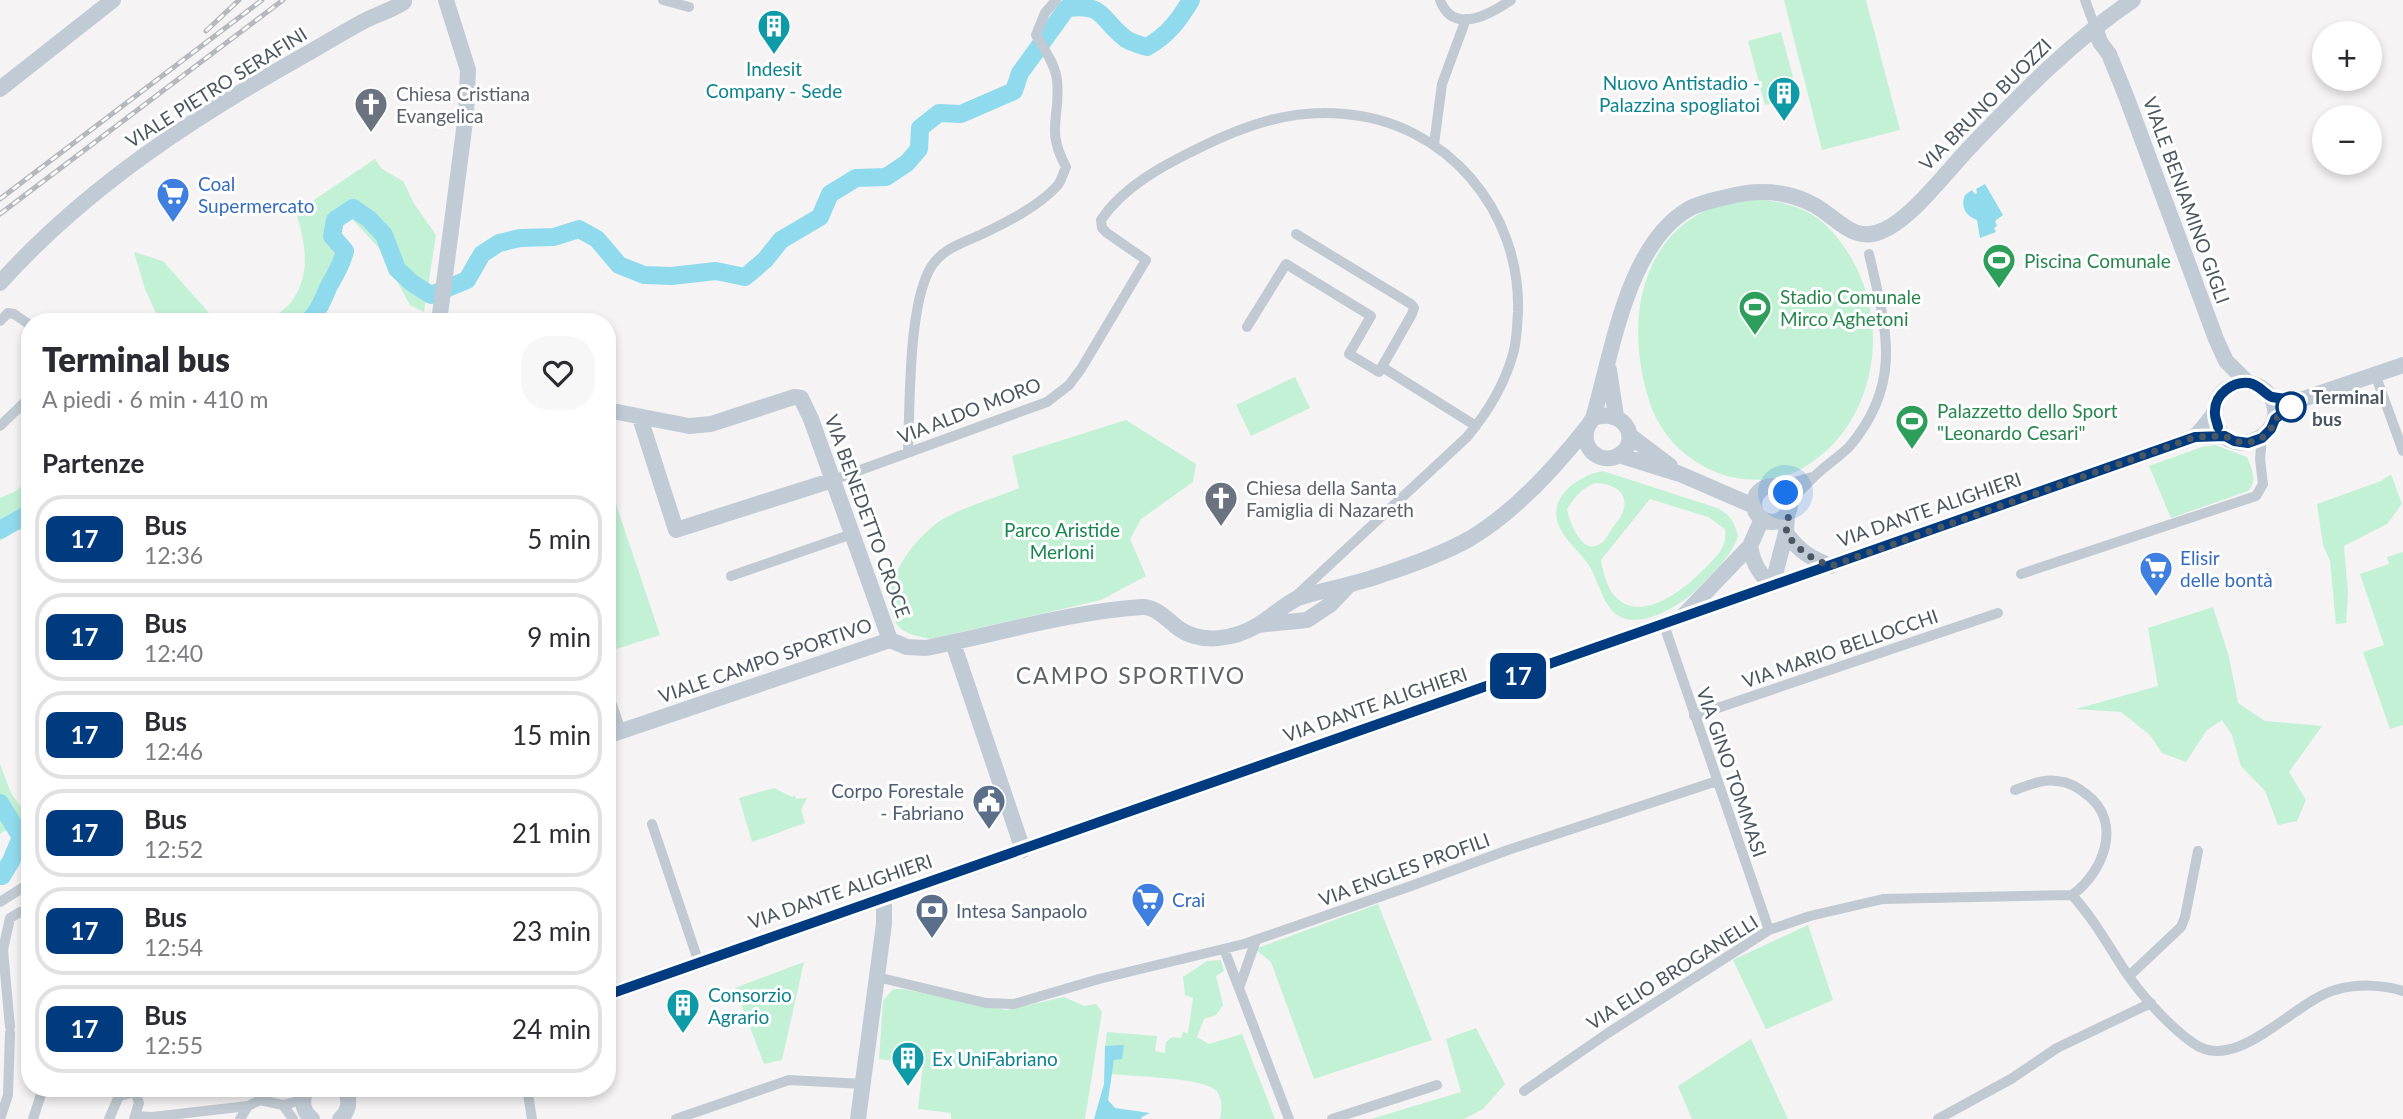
<!DOCTYPE html>
<html lang="it">
<head>
<meta charset="utf-8">
<style>
	body { margin:0; font-family:Lato,sans-serif; background:#f7f7f7; color:#2b2b33; height:100vh; display:flex; flex-direction:column; font-size:26px; white-space:nowrap }
	* { box-sizing:border-box; margin:0 }
	p { font-size:23px; color:#7c7c81 }
	.icon { flex:none; width:38px; height:38px; fill:none; stroke:currentColor; stroke-width:2; stroke-linecap:round; stroke-linejoin:round }
	.map { position:relative; flex:1; overflow:hidden }
	.drawer { position:absolute; left:21px; top:313px; width:595px; height:784px; display:flex; flex-direction:column; background:#fff; border-radius:28px; box-shadow:0 4px 10px #0003 }
	.drawer>* { flex:none }
	.badge { padding:0 14px; border-radius:10px; font-size:24px; line-height:46px }
	.fabs { position:absolute; left:2312px; top:21px; display:grid; gap:14px }
	.fabs a { display:grid; place-items:center; width:70px; height:70px; border-radius:50%; background:#fff; box-shadow:0 4px 10px #0003; font-size:35px }
	.you { position:absolute; width:35px; height:35px; margin:-18px; border:5px solid #fff; border-radius:50%; background:#1a73e8; box-shadow:0 0 0 10px #1a73e833 }
	.map>.badge { position:absolute; translate:-50% -50%; box-shadow:0 0 0 4px #fff }
	h2 { padding:0 21px; font-size:26px; line-height:63px }
	.round { display:grid; place-items:center; flex:none; width:74px; height:74px; border-radius:28px; background:#f7f7f7 }
	.headline { display:flex; align-items:center; justify-content:space-between; height:119px; padding:0 21px }
	h1 { font-size:33px; font-weight:800; line-height:52px }
	ul { padding:0; list-style:none }
	li { display:flex; align-items:center; gap:21px; height:88px; margin:0 14px 10px; padding:0 7px; border:4px solid #e1e1e2; border-radius:28px }
	li div { flex:1 }
	li b { display:block; font-size:26px }
	li em { font-style:normal }
	li .badge { min-width:77px; font-weight:700; text-align:center }
	.map>svg:first-child { display:block }
	.green { fill:#c3f1d5; fill-rule:evenodd }
	.water { fill:#90daee }
	.lines { fill:none; stroke-linecap:round; stroke-linejoin:round }
	.stream { stroke:#90daee; stroke-width:2.5 }
	.river { stroke:#90daee; stroke-width:18 }
	.street { stroke:#c1cad2; stroke-width:10 }
	.secondary { stroke:#c1cbd6; stroke-width:16 }
	.rail-casing { stroke:#b5b8bd; stroke-width:5 }
	.rail { stroke:#fff; stroke-width:2.5; stroke-dasharray:8; stroke-linecap:butt }
	.line-casing { stroke:#fff; stroke-width:16 }
	.line { stroke:#003b80; stroke-width:10 }
	.walk { stroke:#4a5661; stroke-width:7; stroke-dasharray:0 12.6 }
	.stop-dot { fill:#fff; stroke:#003b80; stroke-width:3.5 }
	.labels { text-anchor:middle; dominant-baseline:central; stroke-width:6; stroke-linejoin:round; paint-order:stroke }
	.culture-label { font-size:19px; fill:#0d838f; stroke:#fff; text-anchor:start }
	.street-label { font-size:19px; fill:#4a5661; stroke:#fff }
	.worship-label { font-size:19px; fill:#5b616d; stroke:#fff; text-anchor:start }
	.shop-label { font-size:19px; fill:#366cbe; stroke:#fff; text-anchor:start }
	.leisure-label { font-size:19px; fill:#27864d; stroke:#fff; text-anchor:start }
	.stop-label { font-size:19px; font-weight:bold; fill:#4a5661; stroke:#fff; text-anchor:start }
	.park-label { font-size:19px; fill:#17864f; stroke:#fff }
	.service-label { font-size:19px; fill:#4e5e75; stroke:#fff; text-anchor:end }
	.quarter-label { font-size:23px; letter-spacing:2px; fill:#5f6368; stroke:#fff }
</style>
</head>
<body>
<div class="map">
<svg width="2403" height="1119" viewBox="0 0 2403 1119">
	<rect width="100%" height="100%" fill="#f5f3f3"/>
	<path class="green" d="M 1784,0 L 1866,0 L 1900,130 L 1822,150 Z
		M 1781,32 L 1798,96 L 1765,105 L 1748,41 Z
		M 375,159 L 381,168 L 404,182 L 413,202 L 436,235 L 424,312 L 410,305 L 379,248 L 353,220 L 332,212 L 340,236 L 352,258 L 335,282 L 301,322 L 267,322 C 275,315 286,309 292,301 C 312,272 305,243 296,212 Z
		M 1760,199 C 1778,202 1795,205 1811,214 C 1828,224 1840,240 1850,256 C 1893,326 1875,428 1801,469 C 1777,482 1744,483 1718,473 C 1689,462 1664,439 1652,409 C 1625,334 1633,237 1718,205 C 1731,201 1747,201 1760,199 Z
		M 134,252 L 163,261 L 217,322 L 160,322 L 145,289 Z
		M 1295,377 L 1310,408 L 1251,436 L 1236,405 Z
		M 1126,420 L 1196,464 L 1193,482 L 1141,519 L 1130,539 L 1146,576 L 1101,600 L 930,639 C 918,636 902,634 896,623 C 874,589 914,537 943,519 C 966,506 995,498 1019,488 L 1012,456 Z
		M 2215,445 L 2247,457 C 2252,470 2258,480 2248,491 L 2171,518 L 2149,466 L 2202,447 Z
		M 1603,471 L 1717,508 C 1731,515 1734,522 1738,536 C 1732,556 1713,572 1699,587 C 1682,606 1630,637 1610,608 C 1600,595 1597,577 1588,564 C 1580,552 1568,543 1561,530 C 1544,500 1576,476 1603,471 ZM 1595,483 C 1626,484 1633,504 1614,526 C 1610,531 1606,541 1600,544 C 1582,556 1569,521 1567,509 C 1575,497 1582,488 1595,483 ZM 1650,499 L 1708,517 L 1725,529 C 1726,537 1725,544 1721,550 C 1716,558 1709,564 1703,570 C 1667,607 1612,634 1601,560 Z
		M 2391,474 L 2402,504 L 2387,524 L 2344,546 L 2348,593 L 2346,623 L 2336,624 L 2330,561 L 2323,545 L 2317,504 L 2381,481 Z
		M 30,479 L 30,531 L 18,530 L 0,541 L 0,498 L 16,491 Z
		M 611,489 L 660,635 L 607,652 L 607,490 Z
		M 2403,552 L 2403,725 L 2390,729 L 2363,652 L 2384,645 L 2360,574 L 2389,564 L 2387,557 Z
		M 2213,607 L 2229,657 L 2238,703 L 2265,721 L 2322,726 L 2289,772 L 2306,800 L 2297,821 L 2278,825 L 2265,791 L 2241,766 L 2232,735 L 2222,720 L 2207,730 L 2186,762 L 2162,753 L 2150,735 L 2121,712 L 2076,709 L 2158,686 L 2148,628 Z
		M 0,764 L 11,793 L 30,820 L 30,825 L 4,831 L 0,834 Z
		M 774,788 L 792,797 L 795,795 L 796,799 L 807,798 L 801,810 L 805,823 L 752,842 L 739,798 Z
		M 1378,904 L 1432,1040 L 1314,1079 L 1271,962 L 1255,949 Z
		M 1808,925 L 1833,1000 L 1766,1029 L 1733,960 Z
		M 1221,960 L 1224,971 L 1216,976 L 1223,1005 L 1216,1015 L 1204,1019 L 1197,1037 L 1209,1044 L 1242,1034 L 1275,1119 L 1220,1119 C 1222,1109 1223,1095 1214,1089 C 1200,1078 1131,1076 1111,1074 L 1114,1060 L 1123,1046 L 1105,1046 L 1107,1032 L 1157,1036 L 1155,1051 L 1165,1053 L 1166,1042 L 1172,1037 L 1181,1038 L 1183,1032 L 1188,1033 L 1193,998 L 1185,995 L 1183,977 L 1207,961 Z
		M 804,962 L 782,1060 L 764,1064 L 735,988 Z
		M 893,989 L 903,989 L 1006,1010 L 1064,997 L 1084,1006 L 1096,1004 L 1102,1012 L 1085,1119 L 951,1119 L 951,1113 L 918,1109 L 923,1065 L 879,1059 L 883,1001 Z
		M 1476,1028 L 1505,1084 L 1483,1109 L 1464,1119 L 1371,1119 L 1461,1092 L 1446,1039 Z
		M 1751,1039 L 1788,1119 L 1692,1119 L 1678,1086 Z"/>
	<path class="water" d="M 1985,184 L 2003,215 L 1995,221 L 1997,226 L 1994,228 L 1996,232 L 1980,238 L 1977,220 C 1966,216 1960,207 1965,195 L 1972,190 L 1975,194 L 1977,193 L 1976,189 Z
		M 1124,1045 L 1122,1059 L 1114,1060 L 1108,1100 L 1115,1108 L 1150,1113 L 1142,1117 L 1141,1119 L 1094,1119 L 1104,1084 L 1105,1046 Z"/>
	<g class="lines">
		<path class="stream" d="M 0,880 L 2,876"/>
		<path class="river" d="M 308,322 C 319,311 322,301 328,288 C 335,274 341,267 345,251 L 332,236 L 335,220 L 353,208 L 369,219 L 384,235 L 397,269 L 412,283 L 431,295 L 467,280 L 482,254 L 499,243 L 520,238 L 554,237 L 579,229 L 597,239 L 619,265 L 644,275 L 671,276 L 716,271 L 745,277 L 765,260 L 781,240 L 820,217 L 830,194 L 856,178 L 886,177 L 907,163 L 919,149 L 920,128 L 939,113 L 961,114 L 1014,91 L 1020,73 L 1067,8 C 1106,3 1100,20 1126,39 C 1132,43 1141,45 1147,47 C 1168,35 1179,20 1191,0
			M 0,530 L 30,513
			M 0,803 L 21,837 L 11,861 L 2,876"/>
		<path class="street" d="M 663,0 L 689,7
			M 1440,0 C 1453,35 1489,15 1511,0
			M 2085,0 L 2095,27
			M 1434,144 L 1442,84 L 1466,19
			M 0,321 L 8,313 L 14,314 L 30,325
			M 396,322 L 402,318
			M 1247,327 L 1286,264 L 1371,316 L 1349,354 L 1379,372 L 1412,314 L 1414,308 L 1411,304 L 1296,234
			M 1382,367 L 1476,426
			M 2375,374 L 2403,451
			M 0,426 L 30,397
			M 908,452 C 910,405 908,305 931,267 C 942,249 962,243 980,235 C 1005,223 1038,207 1057,186 C 1061,182 1063,173 1066,167 C 1045,128 1061,118 1057,80 C 1055,64 1044,49 1036,35 L 1045,13 L 1056,0
			M 833,480 L 1047,402 L 1069,385 L 1081,369 L 1146,260 L 1107,233 L 1102,228 L 1101,220 C 1123,187 1162,166 1197,149 C 1245,125 1291,109 1344,114 C 1447,122 1521,211 1518,312 C 1517,326 1517,341 1513,354 C 1504,386 1488,412 1467,437 L 1297,595
			M 1778,487 L 1812,477
			M 1790,502 C 1798,493 1807,483 1816,475 C 1826,465 1839,457 1849,447 C 1904,383 1886,328 1869,254
			M 2021,574 L 2256,496 L 2263,484 L 2260,459 L 2262,438
			M 731,576 L 852,534
			M 1664,625 L 1769,930
			M 607,690 L 621,731
			M 1694,716 L 1998,613
			M 652,824 L 699,963
			M 2072,895 C 2094,919 2109,947 2127,974 C 2143,997 2170,1027 2193,1043 C 2236,1075 2293,1002 2335,990 C 2356,984 2382,984 2403,991
			M 0,902 L 30,883
			M 1224,949 L 1289,1119
			M 2129,976 L 2181,927 L 2185,917 L 2198,851
			M 877,977 L 986,1003 L 1014,1004 L 1099,979 L 1244,944 L 1411,886 L 1508,850 L 1717,781
			M 1239,988 L 1256,940
			M 10,1027 L 3,950 L 10,918 L 20,912 L 30,911
			M 134,1088 L 139,1103 L 134,1119
			M 527,1088 L 532,1119
			M 79,1090 L 79,1088
			M 1524,1091 L 1608,1033 L 1769,930 L 1810,916 L 1883,899 L 2072,895 C 2103,873 2124,822 2086,794 C 2077,787 2069,782 2057,781 C 2042,779 2029,785 2015,790
			M 260,1100 L 283,1105 L 303,1100
			M 283,1105 L 293,1119
			M 135,1116 L 152,1117 L 248,1106 L 260,1100
			M 0,1119 L 8,1095 L 10,1033
			M 33,1119 L 43,1088
			M 109,1119 L 119,1096 L 136,1092
			M 240,1119 L 248,1106
			M 676,1119 L 789,1080 L 863,1084
			M 1332,1119 L 1437,1085
			M 1938,1119 L 2011,1079 L 2057,1048 L 2151,1003"/>
		<path class="secondary" d="M 2095,27 L 2100,42 L 2109,54 L 2126,96 L 2216,339 L 2226,361 L 2248,383
			M 0,89 L 113,0
			M 0,283 C 87,186 197,115 310,52 C 329,41 347,30 366,20 C 378,14 392,10 404,2
			M 439,322 L 466,114 L 468,70 L 446,0
			M 1609,370 L 1616,416
			M 607,410 L 689,426 L 711,424 L 794,397 L 801,398 L 811,419 L 890,640
			M 640,418 L 676,530 L 833,480
			M 1593,418 C 1627,407 1641,442 1619,455 C 1603,465 1583,451 1586,433 C 1586,427 1590,423 1593,418 C 1612,355 1626,247 1687,210 C 1698,203 1714,200 1727,197 C 1757,189 1786,190 1814,205 C 1838,218 1854,245 1884,230 C 1913,217 1948,170 1971,146 C 2022,93 2072,41 2133,0
			M 2275,419 L 2300,400 L 2403,365
			M 1629,435 L 1670,466
			M 2195,437 C 2201,429 2211,420 2215,411 C 2216,408 2216,404 2217,400 C 2223,387 2240,380 2253,384 C 2262,387 2269,393 2273,401 C 2287,435 2235,460 2218,428 C 2216,423 2216,417 2214,412
			M 1619,455 L 1680,474 L 1754,506
			M1754 504a18 18 0 1 1 36 0a18 18 0 1 1-36 0Z
			M 1786,533 C 1799,551 1810,558 1831,566
			M 1750,546 C 1753,564 1760,574 1772,586
			M 1772,586 L 1786,533 L 1787,514
			M 1682,617 L 1750,546 L 1762,519
			M 1258,625 L 1307,620 L 1331,604 L 1348,586
			M 953,643 L 1023,850
			M 607,736 L 890,640 L 907,647 L 926,648 C 997,634 1069,612 1142,607 C 1155,606 1168,620 1178,628 C 1201,645 1235,639 1258,625 C 1272,617 1283,605 1298,598 C 1325,589 1354,585 1381,575 C 1412,565 1443,554 1471,538 C 1517,510 1555,468 1587,427
			M 607,995 L 2195,437 L 2225,436
			M 307,1088 C 301,1099 302,1111 312,1119
			M 340,1119 C 350,1110 350,1100 345,1088
			M 858,1119 L 884,924 L 884,898"/>
		<defs>
			<path id="rail" d="M 206,31 L 239,0
				M 0,199 L 262,0
				M 0,214 L 283,0"/>
		</defs>
		<use href="#rail" class="rail-casing"/>
		<use href="#rail" class="rail"/>
	</g>
	<g class="lines">
		<defs>
			<path id="line" d="M 607,995 L 2195,437 L 2225,436 L 2234,441 L 2248,443 L 2262,438 L 2271,429 L 2275,419 L 2300,400 C 2291,399 2281,399 2272,397 C 2264,394 2260,385 2249,383 C 2233,381 2215,394 2215,411 C 2214,416 2217,422 2218,427"/>
		</defs>
		<use href="#line" class="line-casing"/>
		<use href="#line" class="line"/>
		<path class="walk" d="M 1786,493 L 1790,506 L 1786,533 C 1799,551 1810,558 1831,566 L 2195,437 L 2225,436 L 2234,441 L 2248,443 L 2262,438 L 2271,429 L 2275,419 L 2291,407"/>
	</g>
	<defs>
		<symbol id="building-pin" viewBox="-11 -11 22 30"><path d="M0 17L-7.5 6A9.5 9.5 0 1 1 7.5 6Z" fill="#0f9aa8" stroke="#fff"/><path d="M-4-6H4V6H1V3H-1V6H-4ZM-2.5-4.3h1.7v1.8h-1.7ZM.8-4.3h1.7v1.8H.8ZM-2.5-1h1.7V.8h-1.7ZM.8-1h1.7V.8H.8Z" fill="#fff"/></symbol>
		<symbol id="church-pin" viewBox="-11 -11 22 30"><path d="M0 17L-7.5 6A9.5 9.5 0 1 1 7.5 6Z" fill="#6b7280" stroke="#fff"/><path d="M-1.2-6h2.4v3.5h3.3v2.4h-3.3V6h-2.4V-.1h-3.3v-2.4h3.3Z" fill="#fff"/></symbol>
		<symbol id="supermarket-pin" viewBox="-11 -11 22 30"><path d="M0 17L-7.5 6A9.5 9.5 0 1 1 7.5 6Z" fill="#3f7fe0" stroke="#fff"/><path d="M-6-5.5h2.5l.6 2H6L4.5 2H-2.5L-4.4-4H-6ZM-1.5 3.2a1.3 1.3 0 1 0 .1 0ZM3 3.2a1.3 1.3 0 1 0 .1 0Z" fill="#fff"/></symbol>
		<symbol id="stadium-pin" viewBox="-11 -11 22 30"><path d="M0 17L-7.5 6A9.5 9.5 0 1 1 7.5 6Z" fill="#2e9e5b" stroke="#fff"/><path d="M0-5a6.5 5 0 1 0 0 10a6.5 5 0 1 0 0-10ZM-3.5-1.8h7v3.6h-7Z" fill="#fff"/></symbol>
		<symbol id="civic-pin" viewBox="-11 -11 22 30"><path d="M0 17L-7.5 6A9.5 9.5 0 1 1 7.5 6Z" fill="#5c6f8a" stroke="#fff"/><path d="M-.6-6.5H3V-4.5H.6V-3L4-1V1h2V6H-6V1h2V-1L-.6-3ZM-1.2 2.5V6h2.4V2.5Z" fill="#fff"/></symbol>
		<symbol id="bank-pin" viewBox="-11 -11 22 30"><path d="M0 17L-7.5 6A9.5 9.5 0 1 1 7.5 6Z" fill="#5c6f8a" stroke="#fff"/><path d="M-6-4H6V4H-6ZM0-2.3a2.3 2.3 0 1 0 0 4.6a2.3 2.3 0 1 0 0-4.6Z" fill="#fff"/></symbol>
	</defs>
	<g fill-rule="evenodd">
		<use href="#building-pin" x="755" y="7" width="38" height="52"/>
		<use href="#building-pin" x="1765" y="74" width="38" height="52"/>
		<use href="#church-pin" x="352" y="85" width="38" height="52"/>
		<use href="#supermarket-pin" x="154" y="175" width="38" height="52"/>
		<use href="#stadium-pin" x="1980" y="241" width="38" height="52"/>
		<use href="#stadium-pin" x="1736" y="288" width="38" height="52"/>
		<use href="#stadium-pin" x="1893" y="402" width="38" height="52"/>
		<use href="#church-pin" x="1202" y="479" width="38" height="52"/>
		<use href="#supermarket-pin" x="2137" y="549" width="38" height="52"/>
		<use href="#civic-pin" x="970" y="782" width="38" height="52"/>
		<use href="#supermarket-pin" x="1129" y="880" width="38" height="52"/>
		<use href="#bank-pin" x="913" y="891" width="38" height="52"/>
		<use href="#building-pin" x="664" y="986" width="38" height="52"/>
		<use href="#building-pin" x="889" y="1039" width="38" height="52"/>
	</g>
	<circle class="stop-dot" cx="2291" cy="407" r="14"/>
	<g class="labels">
		<g class="culture-label">
			<text x="774" y="68" text-anchor="middle">Indesit<tspan x="774" dy="22">Company - Sede</tspan></text>
			<text x="1760" y="82" text-anchor="end">Nuovo Antistadio -<tspan x="1760" dy="22">Palazzina spogliatoi</tspan></text>
			<text x="708" y="994">Consorzio<tspan x="708" dy="22">Agrario</tspan></text>
			<text x="932" y="1058">Ex UniFabriano</text>
		</g>
		<g class="street-label">
			<text transform="translate(216 87) rotate(-32)">VIALE PIETRO SERAFINI</text>
			<text transform="translate(1985 104) rotate(-45)">VIA BRUNO BUOZZI</text>
			<text transform="translate(2187 200) rotate(70)">VIALE BENIAMINO GIGLI</text>
			<text transform="translate(969 410) rotate(-21)">VIA ALDO MORO</text>
			<text transform="translate(1929 509) rotate(-19)">VIA DANTE ALIGHIERI</text>
			<text transform="translate(868 516) rotate(70)">VIA BENEDETTO CROCE</text>
			<text transform="translate(1840 648) rotate(-19)">VIA MARIO BELLOCCHI</text>
			<text transform="translate(765 660) rotate(-19)">VIALE CAMPO SPORTIVO</text>
			<text transform="translate(1375 704) rotate(-19)">VIA DANTE ALIGHIERI</text>
			<text transform="translate(1732 772) rotate(71)">VIA GINO TOMMASI</text>
			<text transform="translate(1404 869) rotate(-20)">VIA ENGLES PROFILI</text>
			<text transform="translate(840 891) rotate(-19)">VIA DANTE ALIGHIERI</text>
			<text transform="translate(1672 972) rotate(-32)">VIA ELIO BROGANELLI</text>
		</g>
		<g class="worship-label">
			<text x="396" y="93">Chiesa Cristiana<tspan x="396" dy="22">Evangelica</tspan></text>
			<text x="1246" y="487">Chiesa della Santa<tspan x="1246" dy="22">Famiglia di Nazareth</tspan></text>
		</g>
		<g class="shop-label">
			<text x="198" y="183">Coal<tspan x="198" dy="22">Supermercato</tspan></text>
			<text x="2180" y="557">Elisir<tspan x="2180" dy="22">delle bontà</tspan></text>
			<text x="1172" y="899">Crai</text>
		</g>
		<g class="leisure-label">
			<text x="2024" y="260">Piscina Comunale</text>
			<text x="1780" y="296">Stadio Comunale<tspan x="1780" dy="22">Mirco Aghetoni</tspan></text>
			<text x="1937" y="410">Palazzetto dello Sport<tspan x="1937" dy="22">"Leonardo Cesari"</tspan></text>
		</g>
		<g class="stop-label">
			<text x="2312" y="396">Terminal<tspan x="2312" dy="22">bus</tspan></text>
		</g>
		<g class="park-label">
			<text x="1062" y="529">Parco Aristide<tspan x="1062" dy="22">Merloni</tspan></text>
		</g>
		<g class="service-label">
			<text x="964" y="790">Corpo Forestale<tspan x="964" dy="22">- Fabriano</tspan></text>
			<text x="956" y="910" text-anchor="start">Intesa Sanpaolo</text>
		</g>
		<g class="quarter-label">
			<text x="1131" y="675">CAMPO SPORTIVO</text>
		</g>
	</g>
</svg>
<div class="fabs">
<a>+</a>
<a>−</a>
</div>
<div class="you" style="left:1786px;top:493px"></div>
<b class="badge" style="left:1518px;top:676px;background:#003b80;color:#fff">17</b>
<section class="drawer">
<div class="headline"><div><h1>Terminal bus</h1><p>A piedi · 6 min · 410 m</p></div><a class="round"><svg class="icon" aria-label="heart" viewBox="0 0 24 24"><path d="M12 20l-8-8c-3-5 5-10 8-4 3-6 11-1 8 4z"/></svg></a></div>
<h2>Partenze</h2>
<ul>
<li><span class="badge" style="background:#003b80;color:#fff">17</span><div><b>Bus</b><p>12:36</p></div><em>5 min</em></li>
<li><span class="badge" style="background:#003b80;color:#fff">17</span><div><b>Bus</b><p>12:40</p></div><em>9 min</em></li>
<li><span class="badge" style="background:#003b80;color:#fff">17</span><div><b>Bus</b><p>12:46</p></div><em>15 min</em></li>
<li><span class="badge" style="background:#003b80;color:#fff">17</span><div><b>Bus</b><p>12:52</p></div><em>21 min</em></li>
<li><span class="badge" style="background:#003b80;color:#fff">17</span><div><b>Bus</b><p>12:54</p></div><em>23 min</em></li>
<li><span class="badge" style="background:#003b80;color:#fff">17</span><div><b>Bus</b><p>12:55</p></div><em>24 min</em></li>
</ul>
</section>
</div>
</body>
</html>
